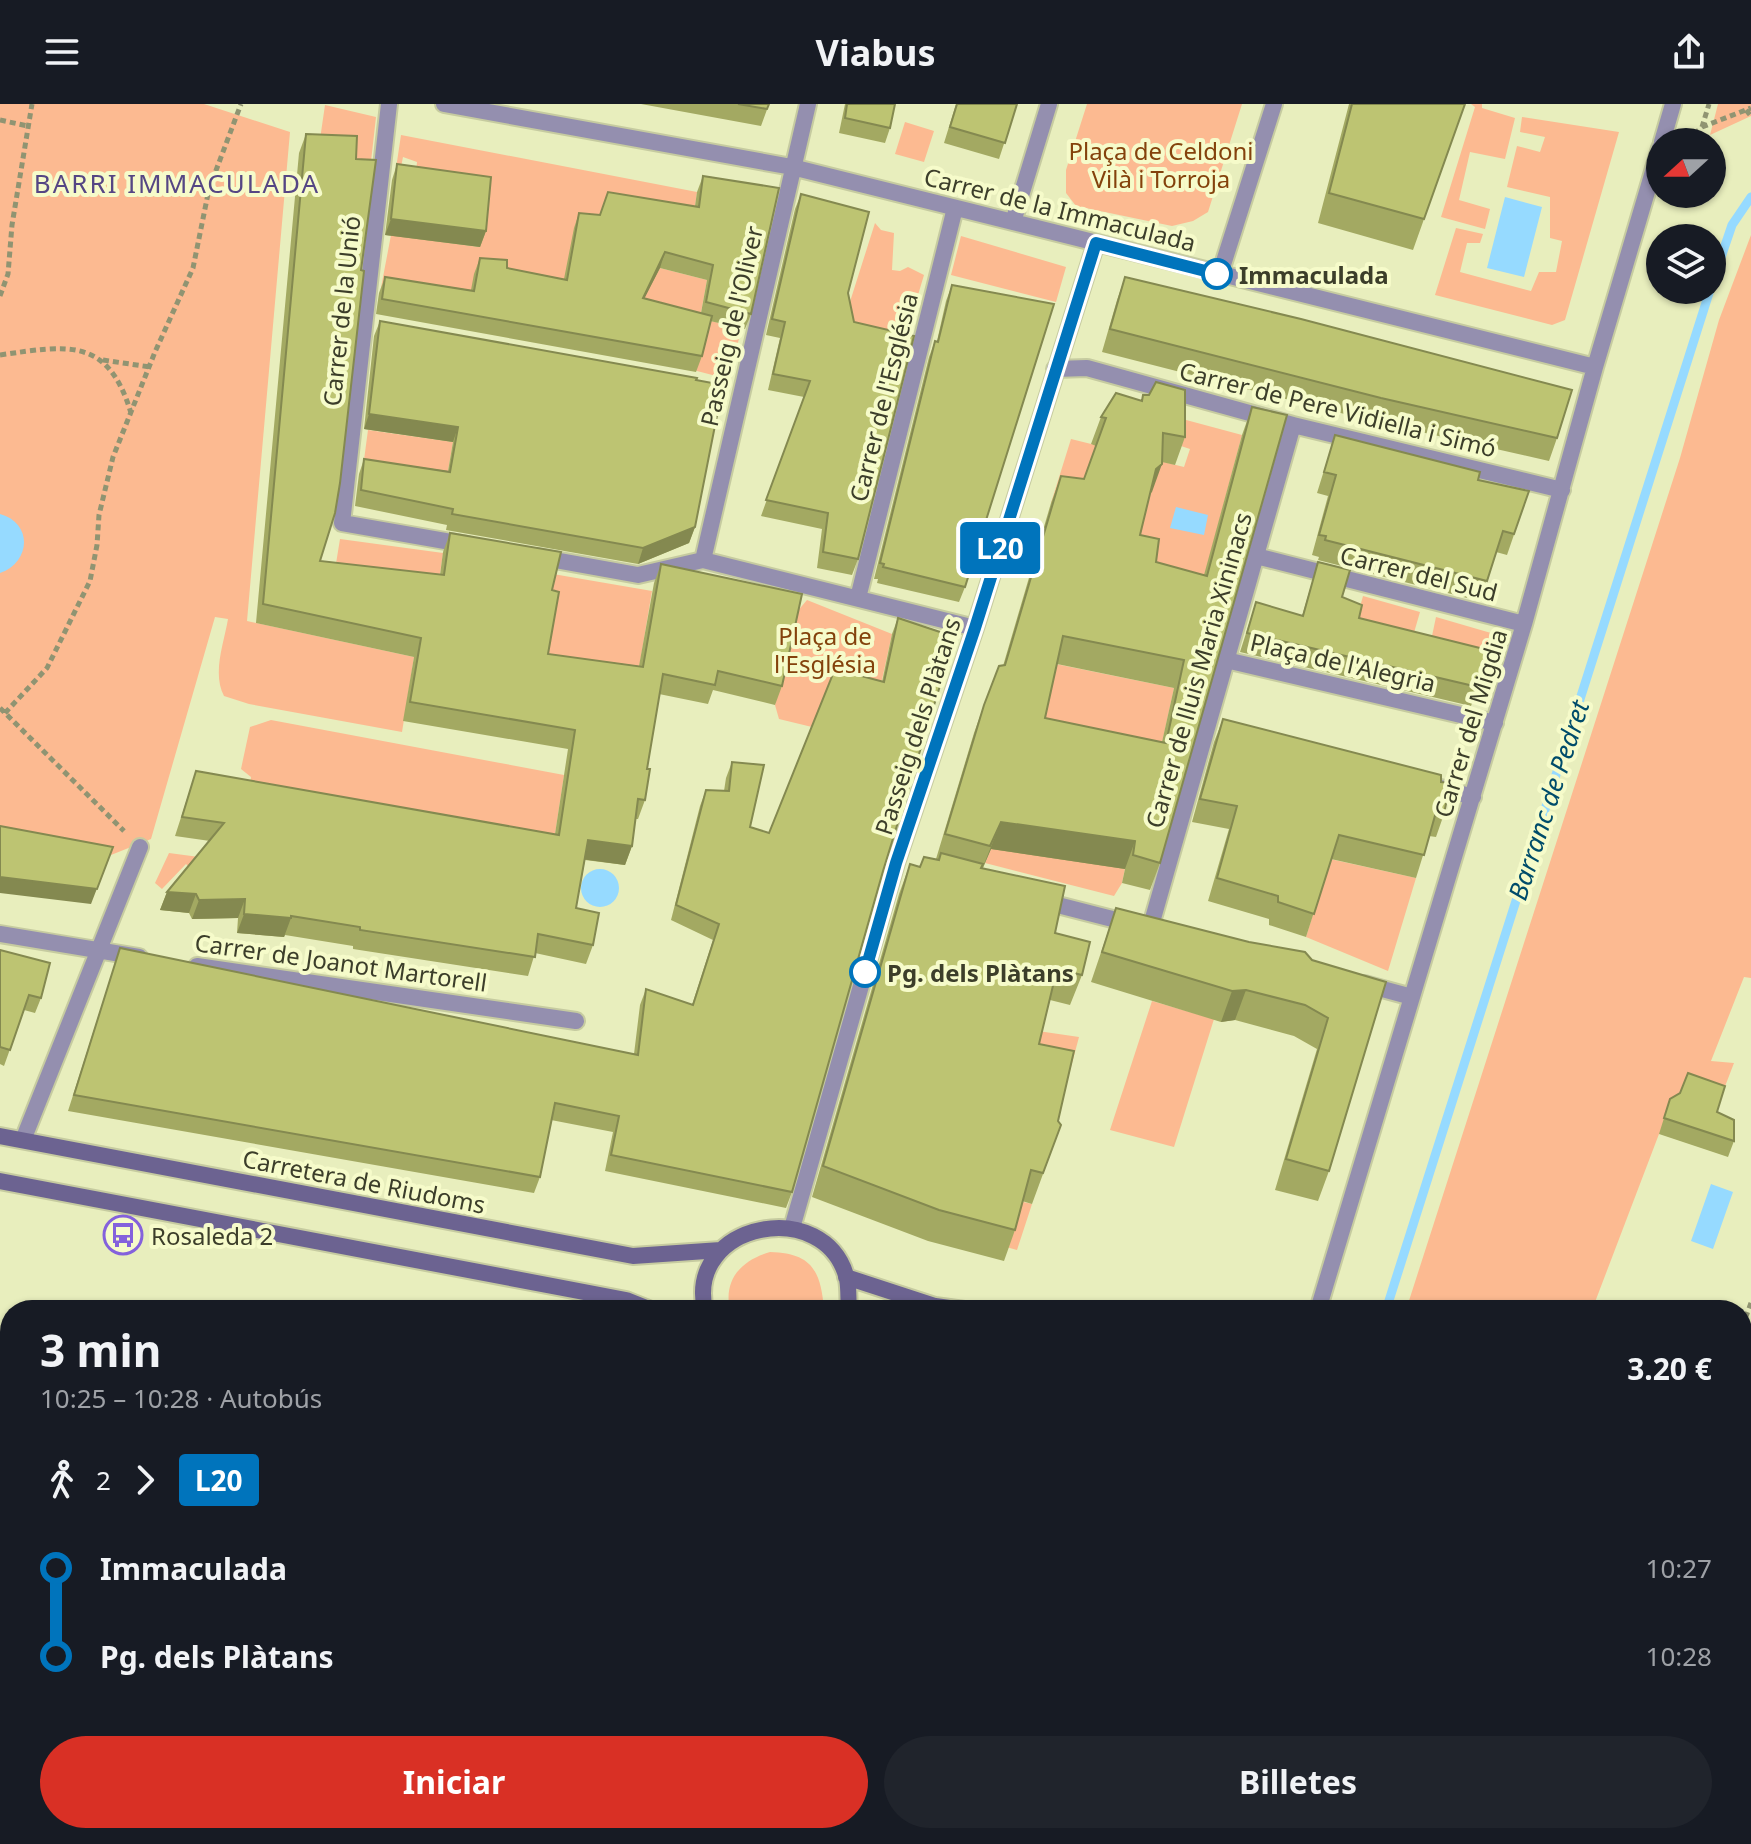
<!DOCTYPE html>
<html lang="es">
<head>
<meta charset="utf-8">
<style>
	body { margin:0; font-family:"Noto Sans",sans-serif; background:#20242c; color:#f1f3f6; height:100vh; display:flex; flex-direction:column; font-size:30px; white-space:nowrap }
	* { box-sizing:border-box; margin:0 }
	p { font-size:26px; color:#9ea1a6 }
	.icon { flex:none; width:44px; height:44px; fill:none; stroke:currentColor; stroke-width:2; stroke-linecap:round; stroke-linejoin:round }
	.map { position:relative; flex:1; overflow:hidden }
	.drawer { position:absolute; left:0px; top:1196px; width:1752px; height:544px; display:flex; flex-direction:column; background:#171b24; border-radius:32px 32px 0 0; box-shadow:0 2px 6px #0004 }
	.drawer>* { flex:none }
	.badge { padding:0 16px; border-radius:6px; font-size:28px; line-height:52px }
	.needle { width:52px; rotate:249deg }
	.controls { position:absolute; left:1646px; top:24px; display:grid; gap:16px }
	.controls a { display:grid; place-items:center; width:80px; height:80px; border-radius:50%; background:#171b24; box-shadow:0 2px 6px #0004; font-size:40px }
	.map>.badge { position:absolute; translate:-50% -50%; box-shadow:0 0 0 4px #fff }
	.legs { display:flex; align-items:center; gap:12px; height:88px; padding:0 40px; font-size:26px }
	.legs p { margin-inline-start:auto }
	.summary { display:flex; align-items:center; justify-content:space-between; height:136px; padding:0 40px }
	h1 { font-size:44px; font-weight:700; line-height:60px }
	.cta { display:flex; gap:16px; margin-top:auto; padding:16px 40px }
	.cta a { flex:1; height:92px; border-radius:48px; background:#d93025; color:#fff; font-size:32px; font-weight:700; line-height:92px; text-align:center }
	.cta a+a { background:#20242c; color:#f1f3f6 }
	ul { padding:0 40px; list-style:none }
	li { display:flex; align-items:center; gap:28px; height:88px; font-size:30px }
	li i { display:grid; place-items:center; width:12px; height:100%; margin:0 10px; background:currentColor }
	li i::after { content:''; width:20px; height:20px; margin:-10px; border:6px solid; border-radius:50%; background:#171b24 }
	li p { margin-inline-start:auto }
	li:first-child i { background:linear-gradient(#0000 50%,currentColor 0) }
	li:last-child i { background:linear-gradient(currentColor 50%,#0000 0) }
	header { display:flex; justify-content:space-between; align-items:center; height:104px; padding:0 40px; background:#171b24; font-size:36px; font-weight:700 }
	.map>svg:first-child { display:block }
	.green { fill:#fcba91 }
	.water { fill:#96daff }
	.lines { fill:none; stroke-linecap:round; stroke-linejoin:round }
	.stream { stroke:#96daff; stroke-width:9 }
	.street-casing { stroke:#c6cba0; stroke-width:20 }
	.secondary-casing { stroke:#c6cba0; stroke-width:20 }
	.path { stroke:#909472; stroke-width:5; stroke-dasharray:6 4; stroke-linecap:butt }
	.street { stroke:#948faf; stroke-width:16 }
	.secondary { stroke:#6c6391; stroke-width:16 }
	.wall { fill:#a3a962; fill-rule:evenodd }
	.shaded-wall { fill:#848950 }
	.building { fill:#bdc472; stroke:#848950; stroke-width:2; fill-rule:evenodd }
	.line-1-casing { stroke:#fff; stroke-width:18 }
	.line-1 { stroke:#0074bc; stroke-width:12 }
	.stop-1-dot { fill:#fff; stroke:#0074bc; stroke-width:4 }
	.labels { text-anchor:middle; dominant-baseline:central; stroke-width:8; stroke-linejoin:round; paint-order:stroke }
	.park-label { font-size:24px; fill:#84420c; stroke:#f6fbca }
	.street-label { font-size:24px; fill:#3c3e2a; stroke:#f6fbca }
	.stop-label { font-size:24px; font-weight:bold; fill:#3c3e2a; stroke:#f6fbca; text-anchor:start }
	.poi-label { font-size:24px; fill:#3c3e2a; stroke:#f6fbca; text-anchor:start }
	.neighbourhood-label { font-size:26px; letter-spacing:2px; fill:#554684; stroke:#f6fbca }
	.water-label { font-size:26px; font-style:italic; fill:#004c6a; stroke:#f6fbca }
</style>
</head>
<body>
<header><svg class="icon" aria-label="menu" viewBox="0 0 24 24"><path d="M4 6h16M4 12h16M4 18h16"/></svg>Viabus<svg class="icon" aria-label="share" viewBox="0 0 24 24"><path d="M12 15V3M7 8l5-5 5 5M5 13v7h14v-7"/></svg></header>
<div class="map">
<svg width="1751" height="1740" viewBox="0 0 1751 1740">
	<rect width="100%" height="100%" fill="#e8eebd"/>
	<path class="green" d="M 0,0 L 204,0 L 290,28 L 247,517 L 414,553 L 402,628 L 249,600 L 224,592 C 212,569 224,539 228,515 L 215,513 L 151,735 L 111,751 L 0,729 Z
		M 1087,0 L 1242,0 L 1208,108 L 1193,117 L 1172,122 L 1076,102 L 1066,89 L 1066,66 Z
		M 1471,0 L 1482,0 L 1482,4 L 1515,14 L 1505,55 L 1470,48 L 1459,96 L 1490,105 L 1485,125 L 1441,113 L 1475,3 Z
		M 1718,0 L 1751,0 L 1751,12 L 1710,31 Z
		M 325,1 L 376,13 L 369,75 L 318,49 Z
		M 1522,13 L 1619,28 L 1565,216 L 1552,221 L 1435,191 L 1456,124 L 1483,130 L 1480,139 L 1467,139 L 1460,168 L 1531,187 L 1539,168 L 1556,168 L 1562,137 L 1550,134 L 1550,93 L 1507,83 L 1517,42 L 1540,48 L 1545,33 L 1520,28 Z
		M 905,18 L 934,27 L 924,58 L 895,50 Z
		M 401,31 L 697,88 L 692,124 L 668,119 L 655,172 L 660,164 L 707,176 L 700,214 L 742,225 L 729,268 L 720,273 L 697,267 L 561,192 L 469,202 L 380,189 L 391,131 L 479,143 L 415,78 L 417,58 L 403,53 L 399,73 L 395,71 Z
		M 875,119 L 881,126 L 894,129 L 892,166 L 900,167 L 908,163 L 924,171 L 903,241 L 852,232 L 848,204 Z
		M 1751,131 L 1751,874 L 1744,873 L 1711,957 L 1734,959 L 1719,998 L 1659,1030 L 1592,1206 L 1406,1206 L 1680,354 L 1719,216 Z
		M 961,132 L 1066,163 L 1056,198 L 951,171 Z
		M 1175,313 L 1242,331 L 1197,500 L 1051,399 L 1071,335 L 1184,363 L 1190,345 L 1175,340 Z
		M 368,326 L 453,338 L 445,384 L 362,371 Z
		M 340,435 L 443,449 L 437,490 L 333,478 Z
		M 553,470 L 652,487 L 636,582 L 544,552 L 545,505 Z
		M 1363,492 L 1420,508 L 1411,539 L 1352,532 Z
		M 807,496 L 892,530 L 878,594 L 812,623 L 779,615 L 775,601 L 796,509 Z
		M 1436,513 L 1491,529 L 1481,565 L 1428,551 Z
		M 1046,558 L 1174,584 L 1158,657 L 1035,642 Z
		M 271,616 L 564,671 L 552,750 L 248,696 L 251,673 L 241,665 L 250,623 Z
		M 1003,716 L 1129,745 L 1122,779 L 1114,792 L 985,759 Z
		M 169,749 L 229,757 L 193,767 L 186,760 L 162,785 L 155,779 Z
		M 1330,755 L 1416,774 L 1388,867 L 1306,833 Z
		M 1152,897 L 1214,915 L 1174,1043 L 1110,1026 Z
		M 1038,927 L 1079,933 L 1067,978 L 1028,970 Z
		M 1019,1097 L 1032,1100 L 1017,1146 L 999,1141 Z
		M 770,1148 C 812,1149 821,1167 824,1206 L 730,1206 C 723,1175 742,1156 770,1148 Z
		M 0,1240 L 10,1242 L 10,1730 L 1742,1730 L 1742,1440 L 1751,1443 L 1751,1740 L 0,1740 Z"/>
	<path class="water" d="M 1505,93 L 1542,103 L 1524,173 L 1487,164 Z
		M 1176,403 L 1208,411 L 1204,431 L 1170,424 Z
		M 0,410 C 33,419 31,458 0,469 Z
		M581 784a19 19 0 1 1 38 0a19 19 0 1 1-38 0Z
		M 1711,1080 L 1733,1088 L 1713,1145 L 1691,1137 Z"/>
	<g class="lines">
		<path class="stream" d="M 1712,180 L 1732,121 L 1751,93
			M 1386,1206 L 1710,186
			M 0,1313 L 10,1315
			M 1042,1740 L 1055,1730"/>
		<defs>
			<path id="street" d="M 389,0 L 342,419 L 468,441
				M 444,0 L 792,63 L 1595,263
				M 1662,38 L 1673,0
				M 1013,118 L 1049,0
				M 1220,170 L 1274,0
				M 1055,265 L 1087,264 L 1293,321 L 1562,386
				M 1256,452 L 1524,520
				M 538,453 L 638,471 L 703,456 L 975,524
				M 703,456 L 808,0
				M 858,494 L 955,104
				M 1226,556 L 1495,619
				M 1429,681 L 1473,693
				M 1042,797 L 1132,820
				M 1150,825 L 1293,321
				M 0,830 L 139,853
				M 197,862 L 576,917
				M 1364,880 L 1412,893
				M 23,1036 L 140,743
				M 792,1124 L 896,759 L 975,524 L 1096,139
				M 1318,1206 L 1524,520 L 1595,263 L 1660,44"/>
			<path id="secondary" d="M 0,1032 L 633,1152 L 721,1146
				M 0,1077 L 626,1196 L 651,1206
				M 846,1173 L 935,1202 L 964,1206
				M 705,1206 C 685,1118 826,1091 847,1175 C 849,1184 848,1196 849,1206
				M 1742,1377 L 1751,1380
				M 1742,1413 L 1751,1416"/>
		</defs>
		<use href="#street" class="street-casing"/>
		<use href="#secondary" class="secondary-casing"/>
		<path class="path" d="M 1746,6 L 1751,12
			M 0,16 L 28,22
			M 1702,23 L 1751,4
			M 1687,37 L 1702,23 L 1709,0
			M 0,192 L 8,170 L 12,121 L 32,0
			M 0,251 C 69,241 108,233 131,309
			M 103,256 L 150,263
			M 0,604 L 124,727
			M 5,609 L 47,564 L 90,477 L 97,441 L 99,411 L 113,353 L 155,248 L 193,164 L 209,85 L 241,0
			M 1742,1223 L 1751,1199
			M 1742,1288 L 1751,1282
			M 0,1426 L 10,1428
			M 1266,1730 L 1273,1740
			M 70,1740 L 76,1730
			M 389,1740 L 389,1730
			M 797,1740 L 800,1730
			M 1021,1740 L 1037,1730
			M 1191,1740 L 1195,1730"/>
		<use href="#street" class="street"/>
		<use href="#secondary" class="secondary"/>
	</g>
	<path class="wall" d="M 641,0 L 769,0 L 761,22 Z
		M 845,0 L 895,0 L 890,24 L 885,39 L 839,29 Z
		M 956,0 L 1017,0 L 999,55 L 944,39 Z
		M 1349,0 L 1465,0 L 1413,146 L 1318,119 Z
		M 306,30 L 320,457 L 440,471 L 443,448 L 450,429 L 552,486 L 548,550 L 639,562 L 654,479 L 661,460 L 782,582 L 775,601 L 713,586 L 708,600 L 659,590 L 647,665 L 645,696 L 638,715 L 635,715 L 632,742 L 625,761 L 585,756 L 576,804 L 593,841 L 586,860 L 535,849 L 528,872 L 353,845 L 353,842 L 285,831 L 284,833 L 237,829 L 238,814 L 192,815 L 189,809 L 160,806 L 167,788 L 210,737 L 175,732 L 196,667 L 555,730 L 568,645 L 403,617 L 414,553 L 256,519 L 299,49 Z
		M 397,60 L 486,127 L 480,143 L 385,131 L 392,76 Z
		M 703,72 L 751,210 L 745,225 L 710,217 L 702,252 L 696,268 L 376,210 L 379,189 L 385,173 L 471,186 L 474,170 L 480,154 L 507,164 L 564,175 L 574,124 L 579,109 L 600,111 L 695,102 L 697,88 ZM 660,164 L 707,176 L 701,209 L 644,194 Z
		M 801,90 L 848,189 L 858,455 L 852,471 L 817,464 L 822,425 L 761,412 L 804,293 L 768,286 L 780,234 L 766,231 L 795,105 Z
		M 1125,173 L 1557,334 L 1549,357 L 1372,317 L 1102,248 L 1117,196 Z
		M 952,181 L 965,483 L 959,498 L 877,479 L 878,475 L 874,475 L 929,253 L 935,237 L 937,237 L 946,197 Z
		M 380,217 L 695,423 L 689,439 L 638,460 L 446,426 L 447,421 L 355,402 L 359,370 L 364,355 L 448,367 L 453,338 L 364,325 L 374,232 Z
		M 1252,303 L 1160,759 L 1150,786 L 1122,779 L 1125,765 L 991,745 L 983,764 L 1055,829 L 1082,871 L 1070,901 L 1050,896 L 1039,940 L 1058,1017 L 1061,1021 L 1032,1100 L 1022,1097 L 1015,1126 L 1004,1157 L 928,1137 L 812,1093 L 899,790 L 910,760 L 920,763 L 936,755 L 974,629 L 984,601 L 1003,562 L 1051,399 L 1061,372 L 1084,375 L 1096,342 L 1091,340 L 1101,313 L 1185,333 L 1175,361 L 1162,358 L 1150,389 L 1140,431 L 1156,458 L 1204,471 L 1242,331 ZM 1057,560 L 1174,584 L 1162,638 L 1045,614 Z
		M 1335,331 L 1478,376 L 1529,387 L 1507,451 L 1496,448 L 1479,497 L 1318,456 L 1319,453 L 1312,451 L 1328,392 L 1317,389 Z
		M 1318,458 L 1342,493 L 1359,514 L 1478,583 L 1471,602 L 1240,548 L 1256,498 L 1302,512 Z
		M 898,514 L 883,767 L 792,1088 L 786,1104 L 605,1067 L 613,1028 L 551,1016 L 540,1073 L 534,1089 L 68,1007 L 120,844 L 634,950 L 640,901 L 646,885 L 692,901 L 713,836 L 671,816 L 700,702 L 706,686 L 724,687 L 726,674 L 732,658 L 750,723 L 769,729 L 882,578 L 892,530 Z
		M 1223,615 L 1444,710 L 1436,733 L 1429,732 L 1416,774 L 1331,755 L 1306,833 L 1269,821 L 1269,815 L 1208,797 L 1229,725 L 1192,718 L 1214,638 Z
		M 1116,804 L 1312,856 L 1386,878 L 1329,1067 L 1318,1097 L 1275,1086 L 1317,945 L 1294,932 L 1235,916 L 1221,918 L 1091,878 Z
		M 0,846 L 41,894 L 35,909 L 24,906 L 4,962 L 0,960 Z
		M 1670,995 L 1717,1008 L 1734,1037 L 1728,1053 L 1659,1030 Z"/>
	<path class="shaded-wall" d="M 391,115 L 486,127 L 480,143 L 385,131 Z
		M 665,148 L 660,164 L 637,209 L 643,194 Z
		M 369,310 L 458,323 L 453,338 L 364,325 Z
		M 1162,360 L 1152,388 L 1146,393 L 1156,365 Z
		M 695,423 L 689,439 L 638,460 L 643,444 Z
		M 1001,718 L 1135,737 L 1125,765 L 991,745 L 980,770 Z
		M 588,736 L 632,742 L 625,761 L 581,755 Z
		M 113,743 L 91,800 L 0,789 L 0,773 Z
		M 167,788 L 196,790 L 189,809 L 160,806 Z
		M 245,795 L 238,814 L 192,815 L 199,796 Z
		M 244,810 L 291,814 L 284,833 L 237,829 Z
		M 1246,886 L 1235,916 L 1221,918 L 1232,887 Z"/>
	<path class="building" d="M 738,0 L 769,0 L 767,5 Z
		M 847,0 L 895,0 L 890,24 L 845,14 Z
		M 957,0 L 1017,0 L 1005,39 L 950,23 Z
		M 1352,0 L 1465,0 L 1424,115 L 1329,89 Z
		M 306,30 L 357,32 L 356,55 L 376,56 L 361,166 L 364,167 L 340,379 L 335,409 L 320,457 L 444,471 L 450,429 L 561,448 L 552,486 L 559,488 L 548,550 L 643,563 L 661,460 L 802,490 L 782,582 L 718,567 L 715,581 L 663,570 L 647,665 L 650,665 L 645,696 L 638,695 L 632,742 L 588,736 L 576,804 L 599,809 L 593,841 L 538,830 L 535,853 L 360,826 L 360,823 L 291,812 L 291,814 L 244,810 L 245,795 L 199,796 L 196,790 L 167,788 L 224,719 L 182,713 L 196,667 L 559,731 L 575,626 L 410,598 L 421,534 L 263,500 Z
		M 397,60 L 491,73 L 486,127 L 391,115 Z
		M 703,72 L 779,84 L 751,210 L 706,198 L 713,161 L 665,148 L 643,194 L 712,212 L 702,252 L 382,195 L 385,173 L 474,187 L 480,154 L 507,156 L 507,164 L 567,176 L 579,109 L 600,111 L 608,88 L 699,103 Z
		M 801,90 L 869,108 L 848,189 L 854,218 L 914,232 L 858,455 L 823,448 L 828,409 L 766,396 L 810,277 L 773,270 L 785,218 L 772,215 Z
		M 1125,173 L 1301,215 L 1572,286 L 1557,334 L 1381,294 L 1110,225 Z
		M 952,181 L 1054,200 L 965,483 L 883,463 L 884,460 L 880,459 L 935,237 L 938,238 Z
		M 380,217 L 697,274 L 696,276 L 723,281 L 695,423 L 643,444 L 452,410 L 453,405 L 361,386 L 364,355 L 450,368 L 458,323 L 369,310 Z
		M 1156,278 L 1185,286 L 1185,333 L 1163,329 L 1162,360 L 1156,365 L 1140,431 L 1159,435 L 1156,458 L 1207,472 L 1252,303 L 1287,311 L 1160,759 L 1133,751 L 1135,737 L 1001,718 L 990,742 L 945,730 L 984,601 L 999,562 L 1005,561 L 1061,372 L 1084,375 L 1106,314 L 1101,313 L 1116,289 L 1142,297 L 1143,291 L 1149,291 ZM 1063,532 L 1184,556 L 1166,639 L 1045,614 Z
		M 1335,331 L 1480,368 L 1478,376 L 1529,387 L 1514,430 L 1503,427 L 1487,477 L 1325,436 L 1326,432 L 1319,431 L 1336,371 L 1324,368 Z
		M 1318,458 L 1350,466 L 1342,493 L 1362,501 L 1359,514 L 1488,546 L 1478,583 L 1247,529 L 1256,498 L 1303,512 Z
		M 898,514 L 955,533 L 883,767 L 792,1088 L 611,1051 L 619,1012 L 555,999 L 540,1073 L 74,991 L 120,844 L 638,951 L 646,885 L 693,901 L 719,820 L 676,801 L 706,686 L 729,687 L 732,658 L 764,661 L 750,723 L 769,729 L 835,565 L 884,578 Z
		M 1223,615 L 1441,671 L 1441,678 L 1450,679 L 1444,710 L 1436,708 L 1424,751 L 1339,731 L 1314,810 L 1278,798 L 1278,792 L 1217,774 L 1237,702 L 1200,695 Z
		M 0,722 L 113,743 L 97,785 L 0,773 Z
		M 941,749 L 983,760 L 981,764 L 1065,782 L 1055,829 L 1090,838 L 1082,871 L 1057,865 L 1039,940 L 1074,947 L 1058,1017 L 1061,1021 L 1043,1069 L 1031,1066 L 1015,1126 L 939,1106 L 823,1062 L 910,760 L 920,763 L 924,753 L 939,756 Z
		M 1116,804 L 1249,838 L 1305,848 L 1312,856 L 1386,878 L 1329,1067 L 1286,1055 L 1328,914 L 1305,901 L 1246,886 L 1232,887 L 1102,848 Z
		M 0,846 L 50,859 L 41,894 L 29,891 L 10,946 L 0,943 Z
		M 1688,969 L 1725,982 L 1717,1008 L 1734,1016 L 1734,1037 L 1664,1014 L 1670,995 L 1680,989 Z"/>
	<g class="lines">
		<defs>
			<path id="line-1" d="M 865,868 L 896,759 L 975,524 L 1096,139 L 1217,170"/>
		</defs>
		<use href="#line-1" class="line-1-casing"/>
		<use href="#line-1" class="line-1"/>
	</g>
	<defs>
		<symbol id="bus-ring" viewBox="-11 -11 22 22"><circle r="9.5" fill="#f6fbca" stroke="#8461dc" stroke-width="1.5"/><path d="M-5-6H5V4H4V6H2V4H-2V6H-4V4H-5ZM-3.5-4V0h7V-4ZM-3.5 1.2v1.5H-2V1.2ZM2 1.2v1.5H3.5V1.2Z" fill="#8461dc"/></symbol>
	</defs>
	<g fill-rule="evenodd">
		<use href="#bus-ring" x="101" y="1109" width="44" height="44"/>
	</g>
	<g class="stop-1-dot">
		<circle cx="1217" cy="170" r="14"/>
		<circle cx="865" cy="868" r="14"/>
	</g>
	<g class="labels">
		<g class="park-label">
			<text x="1161" y="46">Plaça de Celdoni<tspan x="1161" dy="28">Vilà i Torroja</tspan></text>
			<text x="825" y="531">Plaça de<tspan x="825" dy="28">l'Església</tspan></text>
		</g>
		<g class="street-label">
			<text transform="translate(1060 105) rotate(14)">Carrer de la Immaculada</text>
			<text transform="translate(341 207) rotate(-84)">Carrer de la Unió</text>
			<text transform="translate(731 222) rotate(-77)">Passeig de l'Oliver</text>
			<text transform="translate(883 293) rotate(-76)">Carrer de l'Església</text>
			<text transform="translate(1338 305) rotate(14)">Carrer de Pere Vidiella i Simó</text>
			<text transform="translate(1419 469) rotate(14)">Carrer del Sud</text>
			<text transform="translate(1343 558) rotate(13)">Plaça de l'Alegria</text>
			<text transform="translate(1198 566) rotate(-74)">Carrer de lluis Maria Xininacs</text>
			<text transform="translate(1470 619) rotate(-73)">Carrer del Migdia</text>
			<text transform="translate(917 622) rotate(-72)">Passeig dels Plàtans</text>
			<text transform="translate(341 858) rotate(8)">Carrer de Joanot Martorell</text>
			<text transform="translate(364 1077) rotate(11)">Carretera de Riudoms</text>
		</g>
		<g class="stop-label">
			<text x="1239" y="170">Immaculada</text>
			<text x="887" y="868">Pg. dels Plàtans</text>
		</g>
		<g class="poi-label">
			<text x="151" y="1131">Rosaleda 2</text>
		</g>
		<g class="neighbourhood-label">
			<text x="177" y="79">BARRI IMMACULADA</text>
		</g>
		<g class="water-label">
			<text transform="translate(1548 696) rotate(-72)">Barranc de Pedret</text>
		</g>
	</g>
</svg>
<div class="controls">
<a><svg class="needle" viewBox="-14 -14 28 28"><path d="M0-13l5 13h-10z" fill="#e53935"/><path d="M0 13l5-13h-10z" fill="#9ea1a6"/></svg></a>
<a><svg class="icon" aria-label="layers" viewBox="0 0 24 24"><path d="M12 4l9 5-9 5-9-5zM3 14l9 5 9-5"/></svg></a>
</div>
<b class="badge" style="left:1000px;top:444px;background:#0074bc;color:#fff">L20</b>
<section class="drawer">
<div class="summary"><div><h1>3 min</h1><p>10:25 – 10:28 · Autobús</p></div><b>3.20 €</b></div>
<div class="legs"><svg class="icon" aria-label="walk" viewBox="0 0 24 24"><circle cx="13" cy="4" r="2"/><path d="M13 8l-2 6 4 7M11 14l-3 7M7 12l3-4h3l4 4"/></svg>2<svg class="icon" aria-label="forward" viewBox="0 0 24 24"><path d="M9 5l7 7-7 7"/></svg><b class="badge" style="background:#0074bc;color:#fff">L20</b></div>
<ul>
<li><i style="color:#0074bc"></i><b>Immaculada</b><p>10:27</p></li>
<li><i style="color:#0074bc"></i><b>Pg. dels Plàtans</b><p>10:28</p></li>
</ul>
<div class="cta"><a>Iniciar</a><a>Billetes</a></div>
</section>
</div>
</body>
</html>
